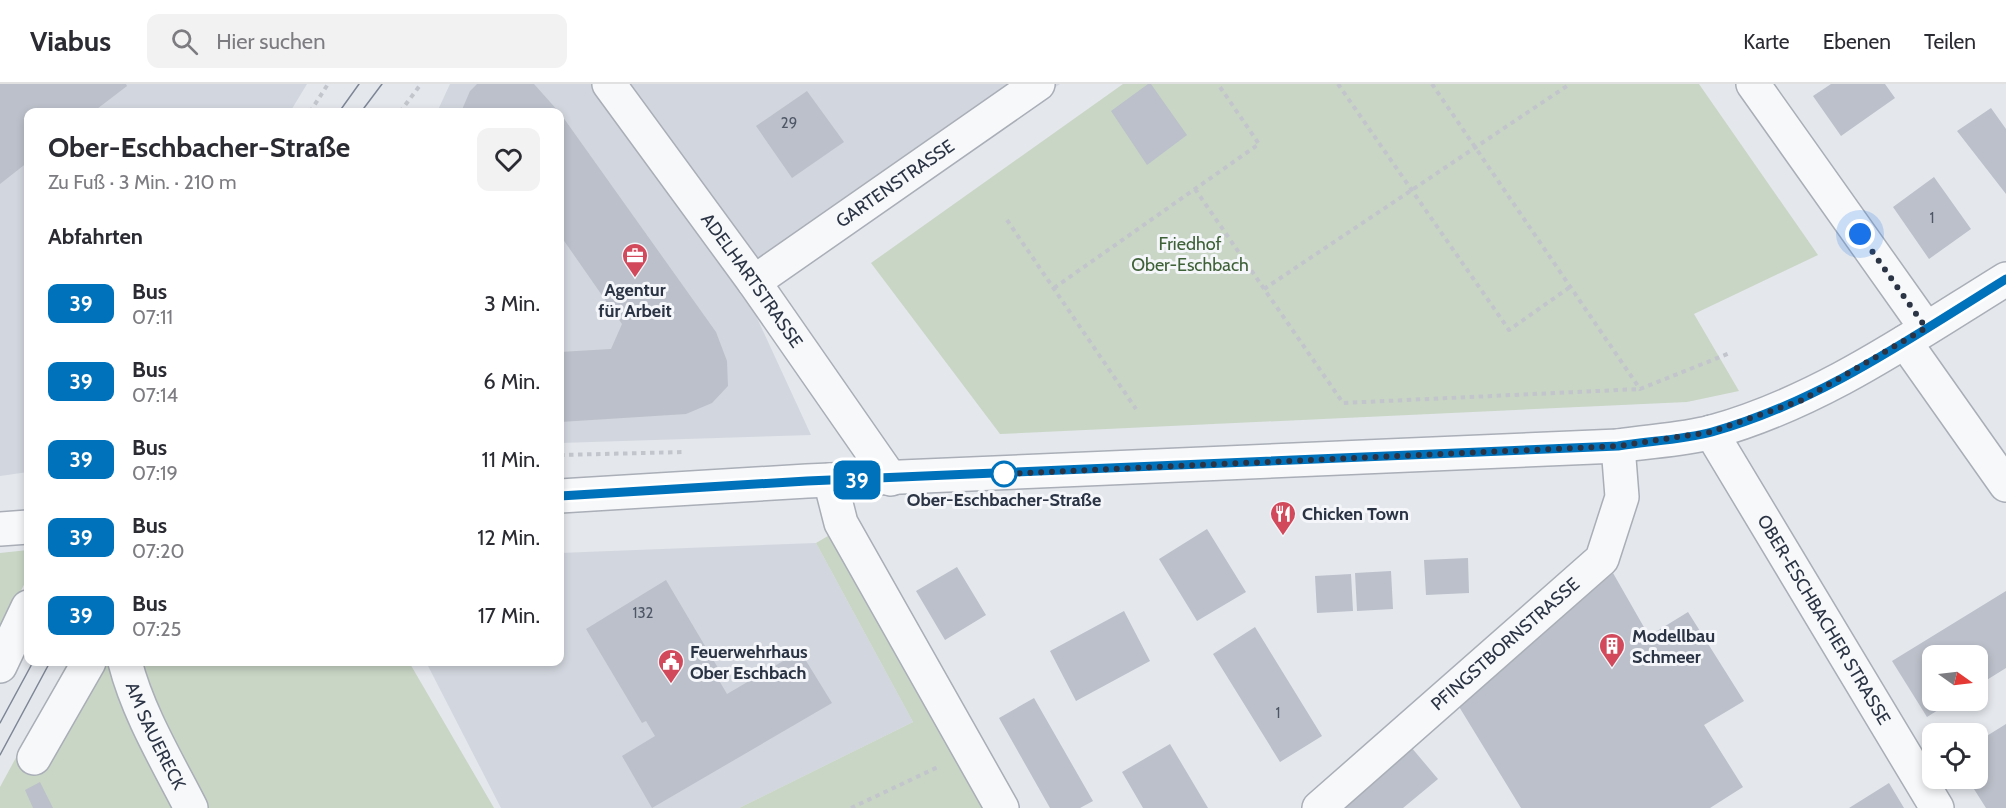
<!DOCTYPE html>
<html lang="de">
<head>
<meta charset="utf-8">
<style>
	body { margin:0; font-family:Cabin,sans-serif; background:#f2f2f3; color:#2b2b33; height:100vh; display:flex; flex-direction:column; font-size:22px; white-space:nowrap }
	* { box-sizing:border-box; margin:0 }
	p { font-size:20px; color:#7c7c81 }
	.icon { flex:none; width:33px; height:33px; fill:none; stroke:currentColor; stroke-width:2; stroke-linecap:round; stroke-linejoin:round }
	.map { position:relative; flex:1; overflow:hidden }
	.drawer { position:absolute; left:24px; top:24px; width:540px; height:558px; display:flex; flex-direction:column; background:#fff; border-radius:12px; box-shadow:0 3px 9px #0003 }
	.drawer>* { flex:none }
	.badge { padding:0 12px; border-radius:9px; font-size:21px; line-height:39px }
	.needle { width:39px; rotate:104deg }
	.buttons { position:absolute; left:1922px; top:561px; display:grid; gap:12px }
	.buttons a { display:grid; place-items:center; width:66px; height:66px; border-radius:12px; background:#fff; box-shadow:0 3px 9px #0003; font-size:30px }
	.you { position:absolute; width:30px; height:30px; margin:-15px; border:4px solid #fff; border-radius:50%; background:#1a73e8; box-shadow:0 0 0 9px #1a73e833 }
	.map>.badge { position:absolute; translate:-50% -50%; box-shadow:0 0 0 3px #fff }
	h2 { padding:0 24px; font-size:22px; line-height:54px }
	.round { display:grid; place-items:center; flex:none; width:63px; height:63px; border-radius:12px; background:#f2f2f3 }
	.head { display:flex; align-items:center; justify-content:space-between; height:102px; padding:0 24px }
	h1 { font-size:28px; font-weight:700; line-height:45px }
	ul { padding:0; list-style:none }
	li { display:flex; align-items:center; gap:18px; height:78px; padding:0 24px }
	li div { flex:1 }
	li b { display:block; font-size:22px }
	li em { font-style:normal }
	li .badge { min-width:66px; font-weight:700; text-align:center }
	header { display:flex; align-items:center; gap:36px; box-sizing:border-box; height:84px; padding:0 30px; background:#fff; border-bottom:2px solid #e1e1e2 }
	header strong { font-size:28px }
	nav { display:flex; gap:33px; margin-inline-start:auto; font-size:21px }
	.search { width:420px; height:54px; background:#f2f2f3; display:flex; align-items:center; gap:15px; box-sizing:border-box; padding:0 21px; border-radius:12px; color:#7c7c81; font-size:22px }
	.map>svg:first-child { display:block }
	.built { fill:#d2d6de }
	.green { fill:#c9d6c5 }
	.building { fill:#bbc0ca }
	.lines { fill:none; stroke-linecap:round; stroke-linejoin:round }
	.minor-casing { stroke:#a9aeb7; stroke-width:36 }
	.path { stroke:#c2c5cb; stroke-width:4; stroke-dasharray:4.5 4.5; stroke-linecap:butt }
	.minor { stroke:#f7f8fa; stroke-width:33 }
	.tram { stroke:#7d8696; stroke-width:1.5 }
	.line-casing { stroke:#fff; stroke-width:14 }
	.line { stroke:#0072bc; stroke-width:9 }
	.walk { stroke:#2b3445; stroke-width:6; stroke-dasharray:0 10.8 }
	.stop-dot { fill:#fff; stroke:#0072bc; stroke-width:3 }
	.labels { text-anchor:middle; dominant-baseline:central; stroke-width:6; stroke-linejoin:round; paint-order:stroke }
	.number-label { font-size:15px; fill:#4f5766 }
	.street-label { font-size:18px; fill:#2b3445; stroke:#f4f6f9 }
	.park-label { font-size:18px; fill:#3f6138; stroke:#f4f6f9 }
	.poi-label { font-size:18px; font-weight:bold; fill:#2b3445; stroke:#f4f6f9; text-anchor:start }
	.stop-label { font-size:18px; font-weight:bold; fill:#2b3445; stroke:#f4f6f9 }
</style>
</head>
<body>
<header>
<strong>Viabus</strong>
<div class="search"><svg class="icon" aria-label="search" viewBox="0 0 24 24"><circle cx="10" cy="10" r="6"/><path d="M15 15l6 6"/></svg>Hier suchen</div>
<nav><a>Karte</a><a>Ebenen</a><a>Teilen</a></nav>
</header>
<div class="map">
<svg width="2006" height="724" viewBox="0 0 2006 724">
	<rect width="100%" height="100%" fill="#e4e7ec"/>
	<path class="built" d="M 0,0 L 307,0 L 290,28 L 28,28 L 28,388 L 0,392 Z
		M 450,0 L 1060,0 L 745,208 L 811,351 L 560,359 L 560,28 L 437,28 Z
		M 816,459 L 913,638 L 739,724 L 501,724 L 426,578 L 560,578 L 560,469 Z"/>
	<path class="green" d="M 1123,0 L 1699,0 L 1818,171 L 1694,230 L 1739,307 L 1687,318 L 1000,350 L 871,179 Z
		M 833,449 L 990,724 L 739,724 L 913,638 L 816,459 Z
		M 28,466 L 28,493 L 0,547 L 0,469 Z
		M 68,578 L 409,578 L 494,724 L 0,724 L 0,703 Z"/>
	<path class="building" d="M 0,0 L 126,0 L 127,2 L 93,28 L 28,28 L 28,78 L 0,100 Z
		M 477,0 L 534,0 L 559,28 L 461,28 L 470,7 Z
		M 1148,0 L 1151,0 L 1187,51 L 1147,81 L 1111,27 Z
		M 1831,0 L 1885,0 L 1895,14 L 1841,52 L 1813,12 Z
		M 807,7 L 844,58 L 792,94 L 756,42 Z
		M 1991,24 L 2006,45 L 2006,110 L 1957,47 Z
		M 560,29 L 716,248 L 727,277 L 728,302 L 712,319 L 686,330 L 560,338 L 560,268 L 611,265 L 622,240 L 560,151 Z
		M 1934,93 L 1971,145 L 1929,175 L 1893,123 Z
		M 1207,445 L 1246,508 L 1197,537 L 1159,475 Z
		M 1468,474 L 1469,509 L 1426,511 L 1424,476 Z
		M 957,483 L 986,531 L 945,556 L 916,507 Z
		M 1391,487 L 1393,525 L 1357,527 L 1355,489 Z
		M 1613,489 L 1649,552 L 1688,528 L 1744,617 L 1704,641 L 1743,703 L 1710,724 L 1521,724 L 1458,621 Z
		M 1351,490 L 1353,527 L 1317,529 L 1315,492 Z
		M 666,496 L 721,589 L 717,593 L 727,610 L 800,567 L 832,619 L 652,724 L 622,672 L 655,652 L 646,637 L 642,639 L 586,545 Z
		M 2006,507 L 2006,584 L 1977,602 L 1977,572 L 1932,572 L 1932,616 L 1954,616 L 1927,633 L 1892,577 Z
		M 1124,527 L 1150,577 L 1076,617 L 1050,567 Z
		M 1255,543 L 1322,652 L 1280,678 L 1213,570 Z
		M 1034,614 L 1093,717 L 1080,724 L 1050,724 L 999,634 Z
		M 2006,640 L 2006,724 L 1986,724 L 1967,694 L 1977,694 L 1977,684 L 1988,677 L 1977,658 Z
		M 1170,660 L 1208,724 L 1143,724 L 1122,688 Z
		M 1411,663 L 1438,695 L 1403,724 L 1338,724 Z
		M 40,698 L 53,724 L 33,724 L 25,706 Z
		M 1889,699 L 1904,724 L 1849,724 Z"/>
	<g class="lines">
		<defs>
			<g id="minor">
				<path id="s1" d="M 609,0 L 754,198 L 891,395"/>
				<path d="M 1753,0 L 1926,244"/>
				<path id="s2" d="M 754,198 L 1038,0"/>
				<path d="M 1905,258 L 2006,401"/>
				<path id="s3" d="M 1711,348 L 1937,724"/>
				<path d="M 830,396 L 841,439 L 1002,724"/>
				<path d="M 560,412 L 807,397 L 1618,362 C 1649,357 1682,356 1712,348 C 1820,318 1912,253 2006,195"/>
				<path d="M 0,445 L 28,443"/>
				<path id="s4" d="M 125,578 C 138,629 167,677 191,724"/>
				<path d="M 0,582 L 28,523"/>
				<path d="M 34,674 L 89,578"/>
				<path id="s5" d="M 1319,724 L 1602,475 L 1622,413 L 1618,362"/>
			</g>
		</defs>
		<use href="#minor" class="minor-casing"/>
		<path class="path" d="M 1338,0 L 1509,246 L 1570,203
			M 1432,0 L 1640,305 L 1730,269
			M 310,28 L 328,0
			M 400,28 L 421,0
			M 1195,105 L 1343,319 L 1640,305
			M 1007,136 L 1136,325
			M 1054,204 L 1259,60 L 1218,0
			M 1264,205 L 1570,0
			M 560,371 L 685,368
			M 851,724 L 940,682"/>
		<use href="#minor" class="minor"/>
		<path class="tram" d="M 339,28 L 359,0
			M 361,28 L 382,0
			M 0,639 L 33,578
			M 0,671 L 50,578"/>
	</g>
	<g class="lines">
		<defs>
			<path id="line" d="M 560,412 L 807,397 L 1618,362 C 1649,357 1682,356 1712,348 C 1820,318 1912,253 2006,195"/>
		</defs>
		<use href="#line" class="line-casing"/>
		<use href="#line" class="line"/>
		<path class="walk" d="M 1004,390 L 1001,390 L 1618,362 L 1711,348 L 1802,316 L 1926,244 L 1860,150"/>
	</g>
	<defs>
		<symbol id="office-pin" viewBox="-11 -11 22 30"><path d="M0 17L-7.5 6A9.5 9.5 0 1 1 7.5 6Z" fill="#d1495b" stroke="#f4f6f9"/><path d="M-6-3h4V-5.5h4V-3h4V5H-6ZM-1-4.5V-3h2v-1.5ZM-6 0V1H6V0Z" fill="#fff"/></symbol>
		<symbol id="restaurant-pin" viewBox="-11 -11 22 30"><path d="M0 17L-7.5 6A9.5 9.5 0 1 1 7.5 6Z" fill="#d1495b" stroke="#f4f6f9"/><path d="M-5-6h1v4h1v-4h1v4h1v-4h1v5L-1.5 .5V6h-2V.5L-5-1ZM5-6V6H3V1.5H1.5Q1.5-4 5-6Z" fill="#fff"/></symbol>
		<symbol id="building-pin" viewBox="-11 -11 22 30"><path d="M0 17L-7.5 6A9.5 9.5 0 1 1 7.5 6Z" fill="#d1495b" stroke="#f4f6f9"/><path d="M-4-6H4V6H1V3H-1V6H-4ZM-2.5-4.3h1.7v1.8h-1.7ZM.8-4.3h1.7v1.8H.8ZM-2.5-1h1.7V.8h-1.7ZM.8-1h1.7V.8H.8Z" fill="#fff"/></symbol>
		<symbol id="civic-pin" viewBox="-11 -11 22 30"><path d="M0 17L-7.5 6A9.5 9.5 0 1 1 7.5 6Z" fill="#d1495b" stroke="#f4f6f9"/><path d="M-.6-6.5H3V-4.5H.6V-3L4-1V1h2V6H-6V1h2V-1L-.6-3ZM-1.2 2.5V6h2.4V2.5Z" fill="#fff"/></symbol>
	</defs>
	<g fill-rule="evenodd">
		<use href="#office-pin" x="620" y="157" width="30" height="40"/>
		<use href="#restaurant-pin" x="1268" y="415" width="30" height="40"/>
		<use href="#building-pin" x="1597" y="547" width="30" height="40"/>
		<use href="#civic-pin" x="656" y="563" width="30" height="40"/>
	</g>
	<circle class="stop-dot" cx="1004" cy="390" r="12"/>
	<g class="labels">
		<g class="number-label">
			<text x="789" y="39">29</text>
			<text x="1932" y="134">1</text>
			<text x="643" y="529">132</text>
			<text x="1278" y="629">1</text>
		</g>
		<g class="street-label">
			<text stroke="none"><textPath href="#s2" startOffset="172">GARTENSTRASSE</textPath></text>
			<text stroke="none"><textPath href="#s1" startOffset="243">ADELHARTSTRASSE</textPath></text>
			<text stroke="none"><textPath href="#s3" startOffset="219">OBER-ESCHBACHER STRASSE</textPath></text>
			<text stroke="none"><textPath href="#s5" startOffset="248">PFINGSTBORNSTRASSE</textPath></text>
			<text stroke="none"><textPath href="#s4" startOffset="80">AM SAUERECK</textPath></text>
		</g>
		<g class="park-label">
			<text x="1190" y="160">Friedhof<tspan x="1190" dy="21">Ober-Eschbach</tspan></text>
		</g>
		<g class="poi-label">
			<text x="635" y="206" text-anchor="middle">Agentur<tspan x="635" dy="21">für Arbeit</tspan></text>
			<text x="1302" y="430">Chicken Town</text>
			<text x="1632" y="552">Modellbau<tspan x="1632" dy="21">Schmeer</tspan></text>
			<text x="690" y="568">Feuerwehrhaus<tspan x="690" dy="21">Ober Eschbach</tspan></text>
		</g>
		<g class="stop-label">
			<text x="1004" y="416">Ober-Eschbacher-Straße</text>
		</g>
	</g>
</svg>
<div class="buttons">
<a><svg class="needle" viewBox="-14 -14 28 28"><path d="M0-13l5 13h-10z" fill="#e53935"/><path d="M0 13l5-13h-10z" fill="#7c7c81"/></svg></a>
<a><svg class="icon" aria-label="locate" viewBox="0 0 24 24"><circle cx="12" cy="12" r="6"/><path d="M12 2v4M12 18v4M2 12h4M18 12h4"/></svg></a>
</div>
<div class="you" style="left:1860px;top:150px"></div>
<b class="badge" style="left:857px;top:396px;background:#0072bc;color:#fff">39</b>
<section class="drawer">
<div class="head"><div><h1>Ober-Eschbacher-Straße</h1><p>Zu Fuß · 3 Min. · 210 m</p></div><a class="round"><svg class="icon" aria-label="heart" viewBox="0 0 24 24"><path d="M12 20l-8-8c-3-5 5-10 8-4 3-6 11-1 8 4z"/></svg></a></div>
<h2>Abfahrten</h2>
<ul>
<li><span class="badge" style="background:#0072bc;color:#fff">39</span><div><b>Bus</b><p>07:11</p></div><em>3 Min.</em></li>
<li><span class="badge" style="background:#0072bc;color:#fff">39</span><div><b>Bus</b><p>07:14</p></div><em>6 Min.</em></li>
<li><span class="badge" style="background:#0072bc;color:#fff">39</span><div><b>Bus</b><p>07:19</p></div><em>11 Min.</em></li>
<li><span class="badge" style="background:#0072bc;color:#fff">39</span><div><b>Bus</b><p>07:20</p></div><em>12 Min.</em></li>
<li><span class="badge" style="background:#0072bc;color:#fff">39</span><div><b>Bus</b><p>07:25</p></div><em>17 Min.</em></li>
</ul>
</section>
</div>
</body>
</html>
